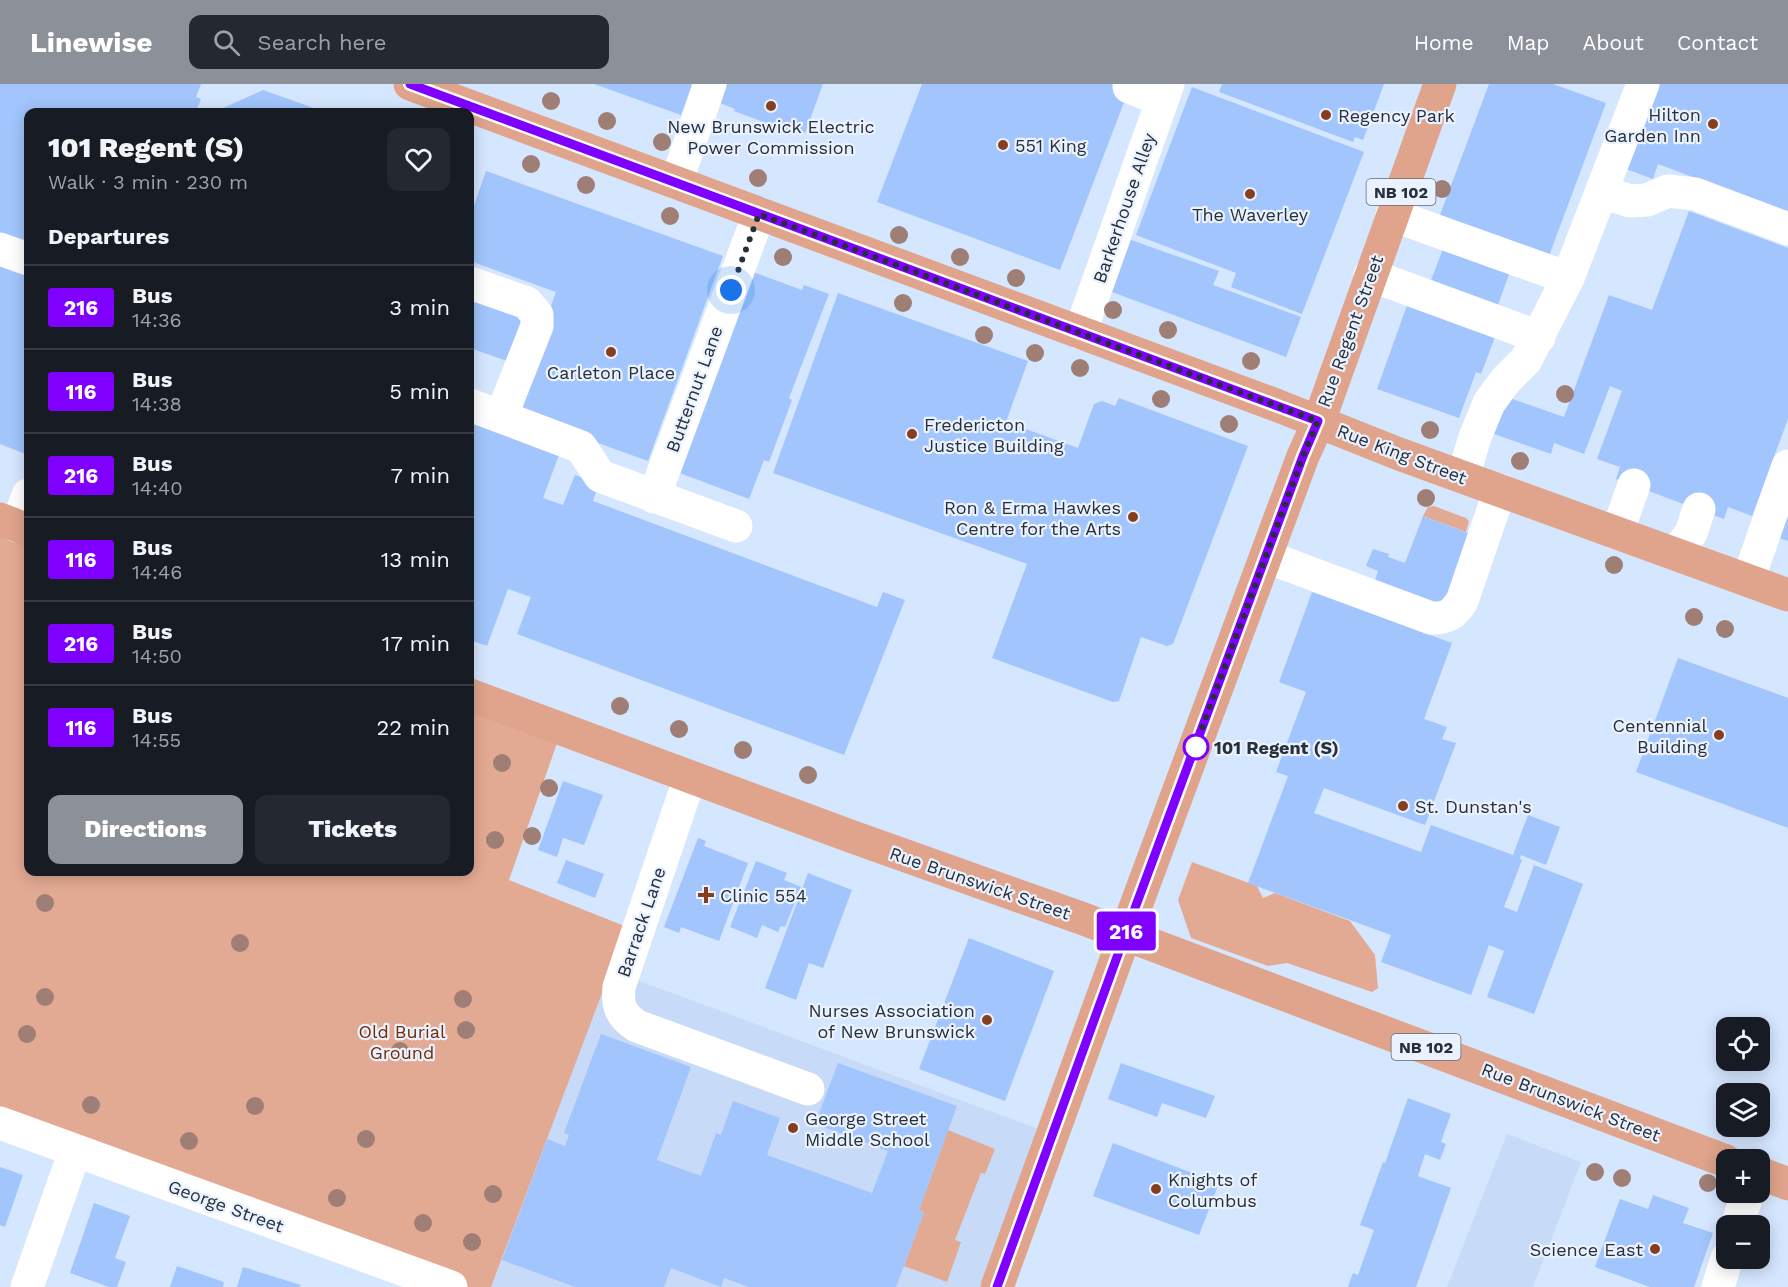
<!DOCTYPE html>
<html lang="en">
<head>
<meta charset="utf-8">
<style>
	body { margin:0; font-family:"Work Sans",sans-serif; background:#242831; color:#f1f3f6; height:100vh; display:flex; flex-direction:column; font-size:22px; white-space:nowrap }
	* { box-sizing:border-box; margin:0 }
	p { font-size:20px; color:#9ea1a6 }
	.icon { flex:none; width:33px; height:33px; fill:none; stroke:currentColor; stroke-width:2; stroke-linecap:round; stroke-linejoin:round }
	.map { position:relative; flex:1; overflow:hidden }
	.side { position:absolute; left:24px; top:24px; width:450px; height:768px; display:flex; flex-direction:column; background:#171b24; border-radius:12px; box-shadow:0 3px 15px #0003 }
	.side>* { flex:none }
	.badge { padding:0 12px; border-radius:4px; font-size:21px; line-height:39px }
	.buttons { position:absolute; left:1716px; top:933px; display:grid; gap:12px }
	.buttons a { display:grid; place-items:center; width:54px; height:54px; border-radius:12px; background:#171b24; box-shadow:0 3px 15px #0003; font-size:30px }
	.you { position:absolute; width:30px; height:30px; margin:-15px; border:4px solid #fff; border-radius:50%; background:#1a73e8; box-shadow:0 0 0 9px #1a73e833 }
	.map>.badge { position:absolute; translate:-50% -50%; box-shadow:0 0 0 3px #fff }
	h2 { padding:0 24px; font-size:22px; line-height:54px }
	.round { display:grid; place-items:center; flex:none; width:63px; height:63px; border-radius:12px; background:#242831 }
	.headline { display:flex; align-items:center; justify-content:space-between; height:102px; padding:0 24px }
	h1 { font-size:28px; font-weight:800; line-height:45px }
	.primary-button { display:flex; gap:12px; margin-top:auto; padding:12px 24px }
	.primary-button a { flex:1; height:69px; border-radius:12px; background:#8c9099; color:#fff; font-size:24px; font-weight:800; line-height:69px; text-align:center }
	.primary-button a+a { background:#242831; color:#f1f3f6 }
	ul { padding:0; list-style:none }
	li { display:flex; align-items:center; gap:18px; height:84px; padding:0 24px; border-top:2px solid #363941 }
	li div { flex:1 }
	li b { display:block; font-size:22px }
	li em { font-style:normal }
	li .badge { min-width:66px; font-weight:700; text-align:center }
	header { display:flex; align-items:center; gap:36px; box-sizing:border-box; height:84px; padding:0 30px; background:#8c9099; color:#fff }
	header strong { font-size:28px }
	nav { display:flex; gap:33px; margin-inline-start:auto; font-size:21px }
	.search { width:420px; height:54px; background:#242831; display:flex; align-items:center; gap:15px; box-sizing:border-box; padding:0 21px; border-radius:12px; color:#9ea1a6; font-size:22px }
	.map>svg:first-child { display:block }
	.built { fill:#c7daf8 }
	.green { fill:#e3aa93 }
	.building { fill:#a1c5fc }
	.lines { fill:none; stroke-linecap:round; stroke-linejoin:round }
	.minor { stroke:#fff; stroke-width:33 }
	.major { stroke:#dfa48b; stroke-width:33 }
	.tree { fill:#9f7f75 }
	.line-casing { stroke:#fff; stroke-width:14 }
	.line { stroke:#8000ff; stroke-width:9 }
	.walk { stroke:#272f3a; stroke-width:6; stroke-dasharray:0 10.8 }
	.poi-dot { fill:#863e1e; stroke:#eaf2ff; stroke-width:2 }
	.stop-dot { fill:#fff; stroke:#8000ff; stroke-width:3 }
	.labels { text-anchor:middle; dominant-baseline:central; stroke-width:4.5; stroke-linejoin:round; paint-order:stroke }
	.shield { fill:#eaf2ff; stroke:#626a75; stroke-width:1.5 }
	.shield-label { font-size:16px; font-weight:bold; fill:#272f3a }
	.poi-label { font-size:18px; fill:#272f3a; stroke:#eaf2ff; text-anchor:start }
	.street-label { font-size:18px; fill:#272f3a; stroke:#eaf2ff }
	.stop-label { font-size:18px; font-weight:bold; fill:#272f3a; stroke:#eaf2ff; text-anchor:start }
	.park-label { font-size:18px; fill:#732b04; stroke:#eaf2ff }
</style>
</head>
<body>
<header>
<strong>Linewise</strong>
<div class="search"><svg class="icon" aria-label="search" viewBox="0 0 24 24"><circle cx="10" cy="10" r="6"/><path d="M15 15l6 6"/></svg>Search here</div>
<nav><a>Home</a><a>Map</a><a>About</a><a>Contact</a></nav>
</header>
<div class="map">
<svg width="1788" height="1203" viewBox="0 0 1788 1203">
	<rect width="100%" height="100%" fill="#d5e6ff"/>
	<path class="built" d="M 610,886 L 1052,1050 L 997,1203 L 491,1203 Z
		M 1507,1050 L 1581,1078 L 1533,1203 L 1447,1203 Z"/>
	<path class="green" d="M 1434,422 L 1466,434 L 1469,437 L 1466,448 L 1423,432 L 1428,423 Z
		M 0,436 L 28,446 L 28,788 L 470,788 L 470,611 L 562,645 L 509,796 L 627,843 L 491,1203 L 451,1203 L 0,1039 Z
		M 1192,778 L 1257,802 L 1263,814 L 1275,809 L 1350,837 L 1375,871 L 1378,904 L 1372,908 L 1287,879 L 1268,882 L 1191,854 L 1178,816 Z
		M 948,1046 L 995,1065 L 985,1090 L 981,1089 L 955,1156 L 961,1158 L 947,1198 L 904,1182 L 924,1128 L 919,1126 Z"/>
	<path class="building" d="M 0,0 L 201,0 L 196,13 L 201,15 L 196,28 L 28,28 L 28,163 L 0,152 Z
		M 594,0 L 692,0 L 681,31 Z
		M 727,0 L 823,0 L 805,49 L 789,43 L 787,47 L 734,27 L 735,25 L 720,19 Z
		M 922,0 L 1131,0 L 1060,186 L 877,118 Z
		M 1222,0 L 1384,0 L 1363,56 L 1355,53 L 1353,58 L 1219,8 Z
		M 1489,0 L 1553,0 L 1606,19 L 1546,180 L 1437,139 Z
		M 1653,0 L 1788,0 L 1788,129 L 1658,80 L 1653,95 L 1621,83 Z
		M 1192,3 L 1364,68 L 1302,230 L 1231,203 L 1236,189 L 1136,151 Z
		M 263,6 L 325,28 L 214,28 Z
		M 486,87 L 723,172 L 648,377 L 512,328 L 556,208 L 470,177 L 470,133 Z
		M 1689,127 L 1788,164 L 1788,335 L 1752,432 L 1728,423 L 1724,435 L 1616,395 L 1620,383 L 1597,375 L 1622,307 L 1610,302 L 1584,370 L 1554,359 L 1551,370 L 1494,350 L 1507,313 L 1564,333 L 1609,211 L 1652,226 Z
		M 1131,156 L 1219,187 L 1213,201 L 1301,233 L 1286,273 L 1112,208 Z
		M 1446,157 L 1512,182 L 1495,229 L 1428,204 Z
		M 0,174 L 28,185 L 28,371 L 0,360 Z
		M 745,185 L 802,206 L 804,201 L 829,210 L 789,314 L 792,316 L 769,378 L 764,376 L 749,415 L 669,385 Z
		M 838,209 L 1028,277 L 1006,338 L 1078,364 L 1094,320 L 1102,317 L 1115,322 L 1119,314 L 1248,362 L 1173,560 L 1167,562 L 1141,553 L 1119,617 L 1113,618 L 992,574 L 1027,480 L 773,389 Z
		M 470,212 L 523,232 L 507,277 L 470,264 Z
		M 1410,213 L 1498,245 L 1481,290 L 1476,288 L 1459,334 L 1377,305 Z
		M 470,326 L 563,360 L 543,414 L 563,421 L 575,391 L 599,399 L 593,417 L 877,523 L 883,508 L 905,516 L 844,671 L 517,550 L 531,513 L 508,505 L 487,562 L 470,556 Z
		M 1788,394 L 1788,457 L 1767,450 Z
		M 1423,432 L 1473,451 L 1449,516 L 1434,523 L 1374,500 L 1378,487 L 1366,482 L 1373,465 L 1389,470 L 1388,473 L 1405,479 Z
		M 1312,508 L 1452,559 L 1424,635 L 1447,643 L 1442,655 L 1456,659 L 1425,741 L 1324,704 L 1314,729 L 1421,768 L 1431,741 L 1513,771 L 1528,731 L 1560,743 L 1546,781 L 1521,771 L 1520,775 L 1522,776 L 1504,823 L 1517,828 L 1534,781 L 1583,800 L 1534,930 L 1487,913 L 1504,867 L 1489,861 L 1471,911 L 1381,878 L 1391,851 L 1248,799 L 1288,692 L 1276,688 L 1306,608 L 1279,598 Z
		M 1678,574 L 1788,614 L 1788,744 L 1636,688 Z
		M 563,697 L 603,711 L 584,761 L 563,754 L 557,773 L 538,766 Z
		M 698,754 L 706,757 L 704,762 L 748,779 L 719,857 L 681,843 L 679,849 L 664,843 Z
		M 566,776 L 604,790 L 595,814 L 557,799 Z
		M 756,777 L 787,789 L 784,796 L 801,803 L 785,843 L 781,842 L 778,848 L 762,841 L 757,854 L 730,843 Z
		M 808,789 L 852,806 L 823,884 L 809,879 L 796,916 L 765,904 Z
		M 969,854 L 1054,887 L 1005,1017 L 919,985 Z
		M 601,950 L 691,983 L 657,1076 L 701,1092 L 716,1049 L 721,1051 L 733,1017 L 780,1034 L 767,1071 L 872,1109 L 888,1067 L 815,1040 L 838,979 L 957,1022 L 919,1126 L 924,1128 L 896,1203 L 749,1203 L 724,1194 L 721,1203 L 671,1184 L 664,1203 L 575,1203 L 502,1176 L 547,1055 L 565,1062 L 569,1051 L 564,1049 Z
		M 1121,979 L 1215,1012 L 1206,1034 L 1162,1019 L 1157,1033 L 1108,1015 Z
		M 1408,1014 L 1451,1030 L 1441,1058 L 1446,1060 L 1440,1076 L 1425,1070 L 1418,1092 L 1451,1104 L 1416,1203 L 1348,1203 L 1353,1189 L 1358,1191 L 1374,1146 L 1360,1141 L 1383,1078 L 1385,1079 Z
		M 1113,1059 L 1219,1099 L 1199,1151 L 1093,1112 Z
		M 0,1083 L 23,1091 L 5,1143 L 0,1141 Z
		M 1653,1111 L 1689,1124 L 1683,1139 L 1713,1149 L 1694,1203 L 1650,1203 L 1595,1183 L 1620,1115 L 1648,1125 Z
		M 94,1119 L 130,1132 L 115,1174 L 126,1178 L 117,1203 L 109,1203 L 70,1189 Z
		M 177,1182 L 224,1198 L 223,1203 L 170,1203 Z
		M 243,1183 L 301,1201 L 300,1203 L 237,1203 Z"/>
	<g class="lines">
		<path class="minor" d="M 1129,3 L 1162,16
			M 676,99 L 710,0
			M 1602,108 L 1630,117 L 1647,116 L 1668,107 L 1695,110 L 1788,145
			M 1392,131 L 1568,194
			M 0,165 L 28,175
			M 1370,191 L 1539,253
			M 470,199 L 527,219 L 537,231 L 537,242 L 501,333
			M 1080,249 L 1168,0
			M 470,321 L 581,363 L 600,392 L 736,442
			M 1463,393 L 1475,353 L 1489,319 L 1505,297 L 1526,276 L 1568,194 L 1643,0
			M 654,413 L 759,130
			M 17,442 L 28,411
			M 1617,449 L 1634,401
			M 1675,470 L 1691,449 L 1699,425
			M 1267,473 L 1431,534 C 1446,535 1454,530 1462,517 L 1500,406
			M 1748,496 L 1788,382
			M 690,693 L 619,903 C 617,922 621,932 637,942 L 808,1005
			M 0,1039 L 451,1203
			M 1737,1142 L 1748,1108
			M 27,1203 L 75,1067
			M 1718,1203 L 1727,1174"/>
		<path class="major" d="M 410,0 L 1276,321 L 1399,370 L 1788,511
			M 0,435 L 28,446
			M 470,611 L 850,752 L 1081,834 L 1726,1077
			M 1760,1089 L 1788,1100
			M 997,1203 L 1125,851 L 1303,372 L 1319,337 L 1440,0"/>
	</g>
	<g class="tree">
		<circle cx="551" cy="17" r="9"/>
		<circle cx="607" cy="37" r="9"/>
		<circle cx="662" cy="58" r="9"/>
		<circle cx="531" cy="80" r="9"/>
		<circle cx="758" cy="94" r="9"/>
		<circle cx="586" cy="101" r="9"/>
		<circle cx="1442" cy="105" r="9"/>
		<circle cx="670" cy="132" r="9"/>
		<circle cx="899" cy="151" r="9"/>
		<circle cx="783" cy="173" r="9"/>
		<circle cx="960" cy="173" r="9"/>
		<circle cx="1016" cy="194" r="9"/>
		<circle cx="903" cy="219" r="9"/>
		<circle cx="1113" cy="226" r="9"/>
		<circle cx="1168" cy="246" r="9"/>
		<circle cx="984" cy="251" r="9"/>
		<circle cx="1035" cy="269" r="9"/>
		<circle cx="1251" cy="277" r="9"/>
		<circle cx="1080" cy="284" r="9"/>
		<circle cx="1565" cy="310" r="9"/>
		<circle cx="1161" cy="315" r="9"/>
		<circle cx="1229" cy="340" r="9"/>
		<circle cx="1430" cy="346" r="9"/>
		<circle cx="1520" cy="377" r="9"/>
		<circle cx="1426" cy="414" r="9"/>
		<circle cx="1614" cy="481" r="9"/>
		<circle cx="1694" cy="533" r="9"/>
		<circle cx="1725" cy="545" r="9"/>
		<circle cx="620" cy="622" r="9"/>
		<circle cx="679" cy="645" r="9"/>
		<circle cx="743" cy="666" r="9"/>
		<circle cx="502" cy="679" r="9"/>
		<circle cx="808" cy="691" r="9"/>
		<circle cx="549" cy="704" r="9"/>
		<circle cx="532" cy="752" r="9"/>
		<circle cx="495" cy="756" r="9"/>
		<circle cx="45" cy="819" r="9"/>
		<circle cx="240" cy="859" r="9"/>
		<circle cx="45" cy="913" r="9"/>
		<circle cx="463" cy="915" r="9"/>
		<circle cx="466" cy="946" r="9"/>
		<circle cx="27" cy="950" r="9"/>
		<circle cx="400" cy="967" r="9"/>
		<circle cx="91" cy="1021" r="9"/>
		<circle cx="255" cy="1022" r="9"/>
		<circle cx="366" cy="1055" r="9"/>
		<circle cx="189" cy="1057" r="9"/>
		<circle cx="1595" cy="1088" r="9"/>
		<circle cx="1622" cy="1094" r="9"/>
		<circle cx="1708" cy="1099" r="9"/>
		<circle cx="493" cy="1110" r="9"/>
		<circle cx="337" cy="1114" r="9"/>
		<circle cx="423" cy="1139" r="9"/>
		<circle cx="472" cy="1158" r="9"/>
	</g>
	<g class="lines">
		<defs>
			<path id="line" d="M 410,0 L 1318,337 L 1303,372 L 1125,851 L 997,1203"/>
		</defs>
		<use href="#line" class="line-casing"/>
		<use href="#line" class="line"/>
		<path class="walk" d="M 731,206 L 759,130 L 1318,337 L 1303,372 L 1193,668 L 1196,663"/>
	</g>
	<g class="poi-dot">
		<circle cx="771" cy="22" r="6"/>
		<circle cx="1326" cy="31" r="6"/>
		<circle cx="1713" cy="40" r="6"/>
		<circle cx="1003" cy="61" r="6"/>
		<circle cx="1250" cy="110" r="6"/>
		<circle cx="611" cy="268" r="6"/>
		<circle cx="912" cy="350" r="6"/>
		<circle cx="1133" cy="433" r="6"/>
		<circle cx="1719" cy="651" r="6"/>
		<circle cx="1403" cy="722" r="6"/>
		<path d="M703 802h6v6h6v6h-6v6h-6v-6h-6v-6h6z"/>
		<circle cx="987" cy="936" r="6"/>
		<circle cx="793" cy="1044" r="6"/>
		<circle cx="1156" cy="1105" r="6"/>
		<circle cx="1655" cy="1165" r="6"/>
	</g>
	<circle class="stop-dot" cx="1196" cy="663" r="12"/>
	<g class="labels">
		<g class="shield">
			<rect x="1366.5" y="95" width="69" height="26" rx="4.5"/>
			<rect x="1391.5" y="950" width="69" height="26" rx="4.5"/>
		</g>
		<g class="shield-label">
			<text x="1401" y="108">NB 102</text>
			<text x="1426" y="963">NB 102</text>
		</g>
		<g class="poi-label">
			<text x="1701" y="30" text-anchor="end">Hilton<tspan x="1701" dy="21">Garden Inn</tspan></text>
			<text x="1338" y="31">Regency Park</text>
			<text x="771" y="42" text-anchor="middle">New Brunswick Electric<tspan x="771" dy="21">Power Commission</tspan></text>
			<text x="1015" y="61">551 King</text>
			<text x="1250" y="130" text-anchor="middle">The Waverley</text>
			<text x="611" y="288" text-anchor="middle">Carleton Place</text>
			<text x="924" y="340">Fredericton<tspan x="924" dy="21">Justice Building</tspan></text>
			<text x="1121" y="423" text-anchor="end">Ron &amp; Erma Hawkes<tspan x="1121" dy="21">Centre for the Arts</tspan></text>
			<text x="1707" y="641" text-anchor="end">Centennial<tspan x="1707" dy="21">Building</tspan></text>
			<text x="1415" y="722">St. Dunstan's</text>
			<text x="720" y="811">Clinic 554</text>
			<text x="975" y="926" text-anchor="end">Nurses Association<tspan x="975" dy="21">of New Brunswick</tspan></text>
			<text x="805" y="1034">George Street<tspan x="805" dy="21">Middle School</tspan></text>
			<text x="1168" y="1095">Knights of<tspan x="1168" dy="21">Columbus</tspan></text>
			<text x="1643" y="1165" text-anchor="end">Science East</text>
		</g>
		<g class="street-label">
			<text transform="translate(1124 124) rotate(-71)">Barkerhouse Alley</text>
			<text transform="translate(1350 247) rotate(-70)">Rue Regent Street</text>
			<text transform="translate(694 305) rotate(-70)">Butternut Lane</text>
			<text transform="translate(1402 370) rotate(21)">Rue King Street</text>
			<text transform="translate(980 799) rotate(19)">Rue Brunswick Street</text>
			<text transform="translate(641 838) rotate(-71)">Barrack Lane</text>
			<text transform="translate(1571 1018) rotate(21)">Rue Brunswick Street</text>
			<text transform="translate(226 1122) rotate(20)">George Street</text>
		</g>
		<g class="stop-label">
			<text x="1214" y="663">101 Regent (S)</text>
		</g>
		<g class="park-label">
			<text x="402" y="947">Old Burial<tspan x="402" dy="21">Ground</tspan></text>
		</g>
	</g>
</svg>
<div class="buttons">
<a><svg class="icon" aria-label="locate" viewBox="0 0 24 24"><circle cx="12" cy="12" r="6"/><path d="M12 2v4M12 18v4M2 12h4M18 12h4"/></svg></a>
<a><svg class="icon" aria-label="layers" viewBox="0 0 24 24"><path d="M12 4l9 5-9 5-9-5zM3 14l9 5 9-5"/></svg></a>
<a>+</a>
<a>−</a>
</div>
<div class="you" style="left:731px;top:206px"></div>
<b class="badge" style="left:1126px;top:847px;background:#8000ff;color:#fff">216</b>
<section class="side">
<div class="headline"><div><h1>101 Regent (S)</h1><p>Walk · 3 min · 230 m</p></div><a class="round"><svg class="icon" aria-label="heart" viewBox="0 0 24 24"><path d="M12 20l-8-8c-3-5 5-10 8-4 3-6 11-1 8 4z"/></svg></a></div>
<h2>Departures</h2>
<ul>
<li><span class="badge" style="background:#8000ff;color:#fff">216</span><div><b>Bus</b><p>14:36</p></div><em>3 min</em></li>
<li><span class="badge" style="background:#8000ff;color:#fff">116</span><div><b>Bus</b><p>14:38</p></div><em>5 min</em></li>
<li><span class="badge" style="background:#8000ff;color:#fff">216</span><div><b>Bus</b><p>14:40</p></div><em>7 min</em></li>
<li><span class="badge" style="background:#8000ff;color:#fff">116</span><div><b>Bus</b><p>14:46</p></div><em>13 min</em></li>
<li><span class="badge" style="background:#8000ff;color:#fff">216</span><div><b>Bus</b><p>14:50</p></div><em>17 min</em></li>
<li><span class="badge" style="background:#8000ff;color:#fff">116</span><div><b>Bus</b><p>14:55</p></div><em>22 min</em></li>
</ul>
<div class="primary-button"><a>Directions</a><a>Tickets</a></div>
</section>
</div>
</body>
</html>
